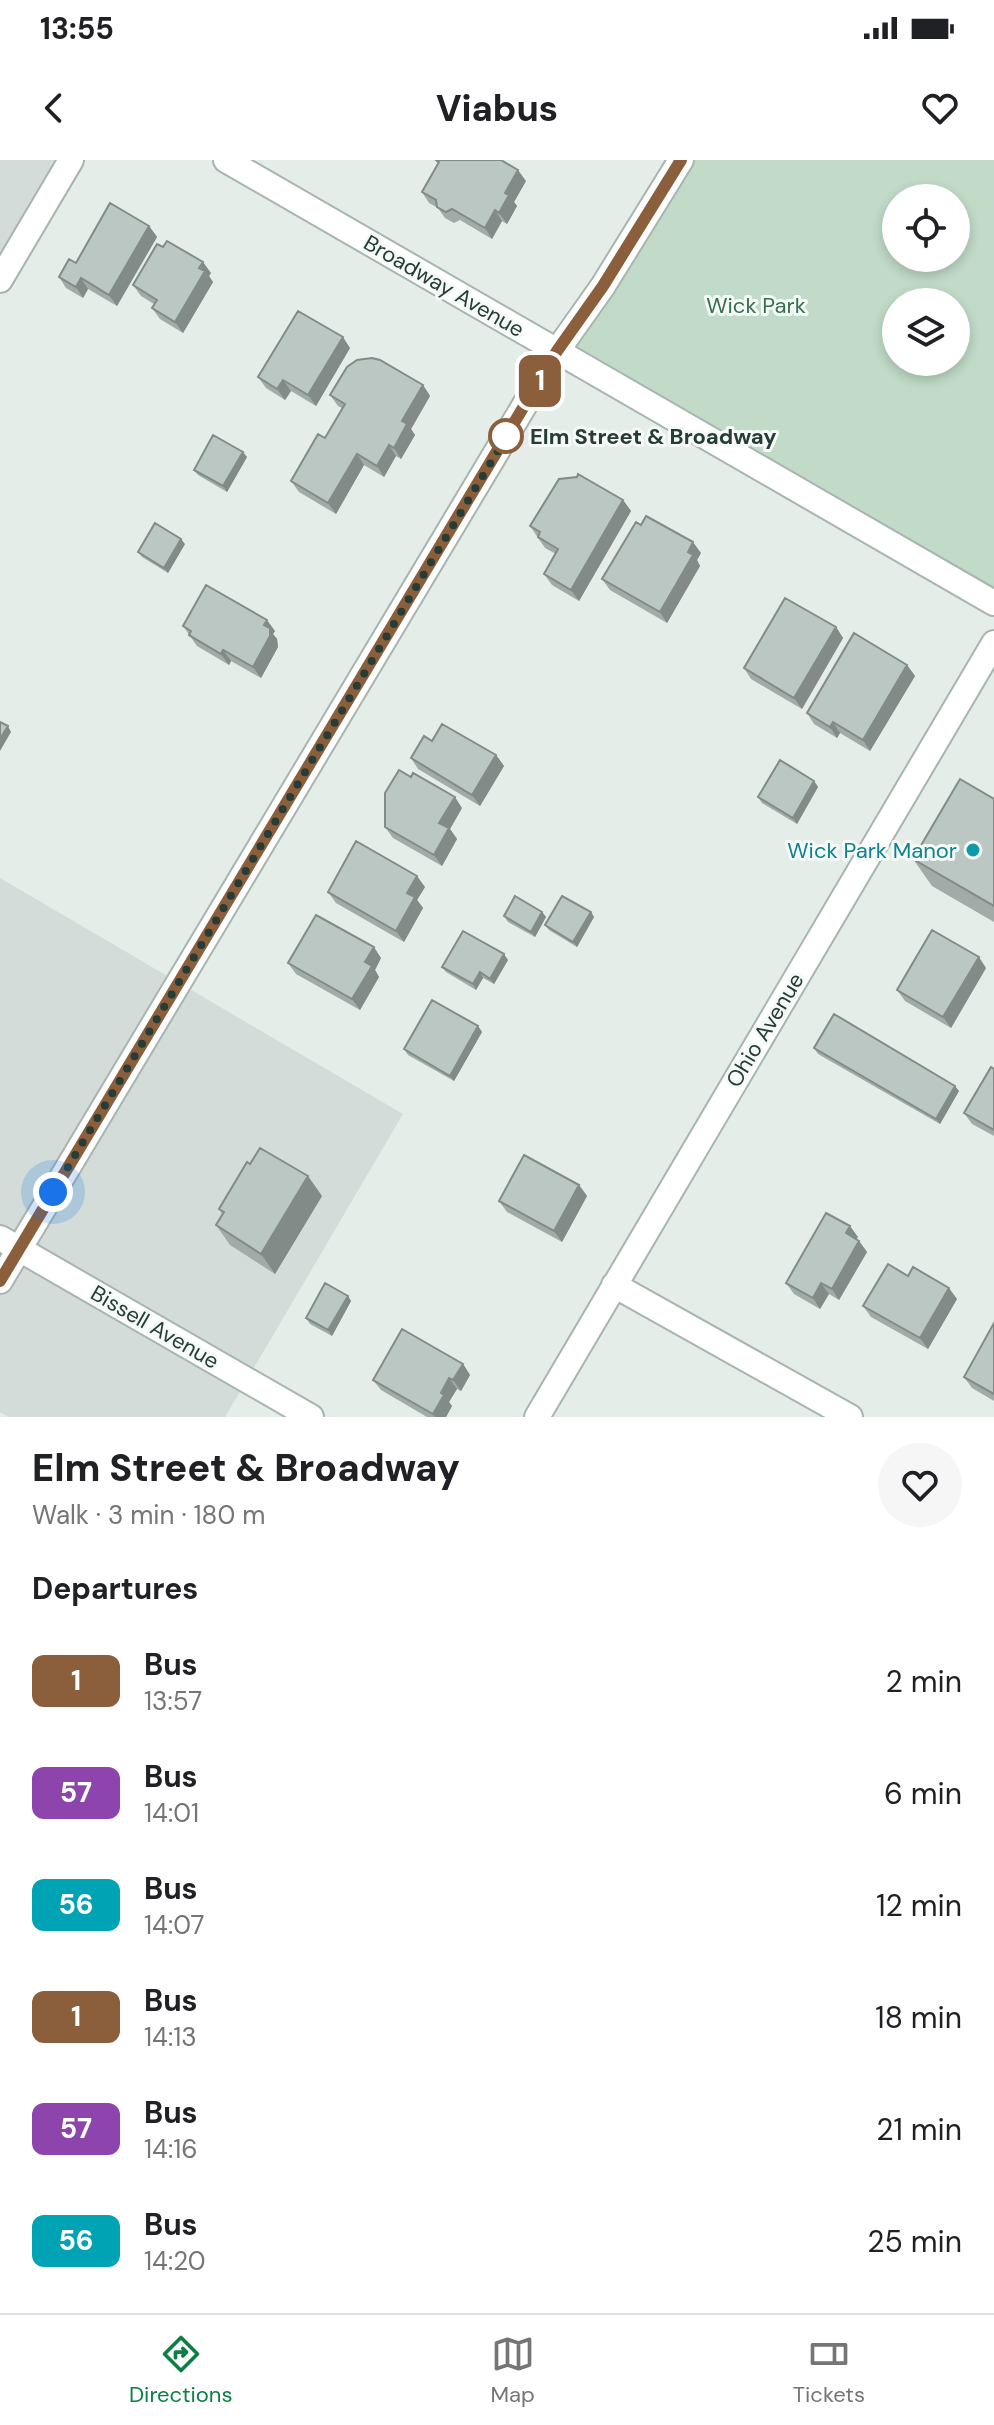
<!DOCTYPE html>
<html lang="en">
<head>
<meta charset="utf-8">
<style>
	body { margin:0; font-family:"DM Sans",sans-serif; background:#f6f6f6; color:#202124; height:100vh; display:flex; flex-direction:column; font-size:30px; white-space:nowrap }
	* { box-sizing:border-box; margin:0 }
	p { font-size:26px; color:#757577 }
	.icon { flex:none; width:44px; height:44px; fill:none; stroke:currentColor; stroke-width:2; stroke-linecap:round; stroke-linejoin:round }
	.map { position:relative; height:1257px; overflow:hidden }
	.panel { display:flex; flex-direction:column; background:#fff; flex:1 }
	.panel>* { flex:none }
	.badge { padding:0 16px; border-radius:12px; font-size:28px; line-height:52px }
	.controls { position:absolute; left:882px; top:24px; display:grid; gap:16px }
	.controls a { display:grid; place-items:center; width:88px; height:88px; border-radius:50%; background:#fff; box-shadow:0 4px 12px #0003; font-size:40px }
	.you { position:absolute; width:40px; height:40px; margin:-20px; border:6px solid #fff; border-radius:50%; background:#1a73e8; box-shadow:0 0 0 12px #1a73e833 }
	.map>.badge { position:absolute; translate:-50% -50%; box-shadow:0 0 0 4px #fff }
	h2 { padding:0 32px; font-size:30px; line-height:72px }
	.round { display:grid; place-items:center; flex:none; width:84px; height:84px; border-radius:42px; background:#f6f6f6 }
	.headline { display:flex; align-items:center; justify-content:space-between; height:136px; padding:0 32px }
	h1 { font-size:38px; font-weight:800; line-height:60px }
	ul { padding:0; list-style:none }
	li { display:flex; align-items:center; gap:24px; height:112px; padding:0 32px }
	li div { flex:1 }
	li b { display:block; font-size:30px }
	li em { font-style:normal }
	li .badge { min-width:88px; font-weight:700; text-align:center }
	.status { display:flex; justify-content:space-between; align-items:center; height:56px; padding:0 40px; background:#fff; direction:ltr }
	.status svg { height:22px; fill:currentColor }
	header { display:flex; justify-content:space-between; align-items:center; height:104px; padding:0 32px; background:#fff; font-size:36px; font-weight:800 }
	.tab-bar { display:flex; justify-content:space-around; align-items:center; height:112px; border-top:2px solid #e0e0e0; background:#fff; font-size:22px; color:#757577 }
	.tab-bar a { display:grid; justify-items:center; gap:4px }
	.tab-bar .active { color:#0b8043 }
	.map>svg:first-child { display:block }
	.built { fill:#d3dcd8 }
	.green { fill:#c1dbc8; fill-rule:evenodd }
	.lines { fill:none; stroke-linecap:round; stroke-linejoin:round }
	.minor-casing { stroke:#a8b4b0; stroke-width:28 }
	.tertiary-casing { stroke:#a8b4b0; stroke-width:28 }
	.minor { stroke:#fff; stroke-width:24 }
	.tertiary { stroke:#fff; stroke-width:24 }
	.wall { fill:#a1aba7 }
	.shaded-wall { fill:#838b88 }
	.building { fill:#bbc7c2; stroke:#838b88; stroke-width:2 }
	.line-casing { stroke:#fff; stroke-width:18 }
	.line { stroke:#8b5e3c; stroke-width:12 }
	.walk { stroke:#263c37; stroke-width:8; stroke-dasharray:0 14.4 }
	.stop-dot { fill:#fff; stroke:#8b5e3c; stroke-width:4 }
	.culture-dot { fill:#0f9aa8; stroke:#f5f9f7; stroke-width:3 }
	.labels { text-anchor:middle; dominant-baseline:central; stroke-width:6; stroke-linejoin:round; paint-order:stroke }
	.street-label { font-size:22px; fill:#263c37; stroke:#f5f9f7 }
	.park-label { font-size:22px; fill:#356f4c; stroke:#f5f9f7 }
	.stop-label { font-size:22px; font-weight:bold; fill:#263c37; stroke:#f5f9f7; text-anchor:start }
	.culture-label { font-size:22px; fill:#0d838f; stroke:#f5f9f7; text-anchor:end }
</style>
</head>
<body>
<div class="status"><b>13:55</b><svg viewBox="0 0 49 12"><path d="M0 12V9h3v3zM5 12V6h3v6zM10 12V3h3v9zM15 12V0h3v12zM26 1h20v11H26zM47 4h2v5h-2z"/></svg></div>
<header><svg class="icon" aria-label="back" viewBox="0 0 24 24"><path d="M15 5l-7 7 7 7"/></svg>Viabus<svg class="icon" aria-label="heart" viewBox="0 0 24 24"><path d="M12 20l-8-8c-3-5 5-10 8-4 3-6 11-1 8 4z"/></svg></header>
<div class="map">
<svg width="994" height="1257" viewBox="0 0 994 1257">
	<rect width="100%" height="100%" fill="#e5ede9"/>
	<path class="built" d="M 0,0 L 71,0 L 0,120 Z
		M 0,718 L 403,954 L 225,1257 L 8,1257 L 0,1252 Z"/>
	<path class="green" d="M 681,0 L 994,0 L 994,443 L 557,191 ZM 896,38 L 956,38 L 956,98 L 896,98 ZM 896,142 L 956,142 L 956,202 L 896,202 Z"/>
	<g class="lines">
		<defs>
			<path id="minor" d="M 0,120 L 71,0
				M 0,1078 L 311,1257
				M 614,1125 L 850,1257
				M 537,1257 L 994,483"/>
			<path id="tertiary" d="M 226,0 L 994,443
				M 0,1121 L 557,191 L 603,126 L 681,0"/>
		</defs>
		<use href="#minor" class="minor-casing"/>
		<use href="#tertiary" class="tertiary-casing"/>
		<use href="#minor" class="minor"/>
		<use href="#tertiary" class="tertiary"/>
	</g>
	<path class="wall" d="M 435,0 L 526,21 L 514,42 L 517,46 L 507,64 L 502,61 L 492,79 L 460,60 L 454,63 L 445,58 L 438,48 L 429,43 L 422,32 L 438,4 Z
		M 149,66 L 157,77 L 117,146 L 88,129 L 83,138 L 66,128 L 59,117 L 76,103 Z
		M 211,113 L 209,116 L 213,122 L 183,173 L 160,159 L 152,148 L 154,144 L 141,136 L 133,125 Z
		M 350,188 L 316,246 L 291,231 L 285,240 L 266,228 L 258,217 Z
		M 423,225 L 430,236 L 411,269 L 415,275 L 401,299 L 396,296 L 384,317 L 364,305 L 336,354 L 299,332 L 291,321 L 325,278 L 342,248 L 338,246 L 330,235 Z
		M 247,297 L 227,332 L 198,315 L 194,310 Z
		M 623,340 L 631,351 L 579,441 L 552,425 L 544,414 L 556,394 L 545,388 L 530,366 Z
		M 185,384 L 168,413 L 142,397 L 138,392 Z
		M 701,393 L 697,400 L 700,406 L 667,463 L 610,430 L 602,419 Z
		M 183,466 L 275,471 L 273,474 L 277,479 L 278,487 L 261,518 L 231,501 L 229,505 L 197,486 Z
		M 836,467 L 843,478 L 802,549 L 751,519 L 744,508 Z
		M 907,505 L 915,516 L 870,591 L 840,573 L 837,578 L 814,564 L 807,553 Z
		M 432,581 L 496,595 L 504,606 L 480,646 L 418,609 L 411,598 Z
		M 814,621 L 818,627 L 797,664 L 762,643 L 758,637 Z
		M 994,639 L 994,762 L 932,726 L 913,699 Z
		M 462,648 L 450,669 L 457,679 L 442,706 L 393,678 L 385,667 Z
		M 425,727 L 417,740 L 423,748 L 404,782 L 336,743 L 328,732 Z
		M 542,752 L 546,757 L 535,777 L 508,762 L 504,756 Z
		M 591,752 L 594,757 L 577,787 L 549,770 L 545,765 Z
		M 381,798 L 375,810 L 379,817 L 360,850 L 296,814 L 288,803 Z
		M 508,800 L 494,824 L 483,818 L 476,830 L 446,812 L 442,807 Z
		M 986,808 L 951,868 L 905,841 L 897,830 Z
		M 478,866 L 482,872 L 454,921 L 408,895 L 404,889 Z
		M 814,888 L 959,931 L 940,964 L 818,894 Z
		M 994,909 L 994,976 L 972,964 L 964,953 Z
		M 579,1025 L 587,1036 L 562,1082 L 507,1052 L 499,1041 Z
		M 322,1036 L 275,1114 L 230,1085 L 216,1065 L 222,1054 L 219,1049 Z
		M 858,1077 L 856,1079 L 859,1081 L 867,1092 L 839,1140 L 829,1134 L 820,1149 L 794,1134 L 786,1123 Z
		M 908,1116 L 957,1139 L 928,1189 L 871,1157 L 863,1146 Z
		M 348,1136 L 351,1141 L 332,1176 L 310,1164 L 306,1158 Z
		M 994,1163 L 994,1241 L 972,1228 L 964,1217 Z
		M 463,1204 L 470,1215 L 461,1231 L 457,1229 L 449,1242 L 452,1246 L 446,1257 L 427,1257 L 381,1230 L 373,1220 Z"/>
	<path class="shaded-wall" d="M 518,10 L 526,21 L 514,42 L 517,46 L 507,64 L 499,53 L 505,33 Z
		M 495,50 L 502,61 L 492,79 L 485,68 Z
		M 149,66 L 157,77 L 117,146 L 109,135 Z
		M 203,102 L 211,113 L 209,116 L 213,122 L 183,173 L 175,162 Z
		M 81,118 L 88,129 L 83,138 L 76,127 Z
		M 343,177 L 350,188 L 316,246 L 308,235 Z
		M 283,220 L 291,231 L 285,240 L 277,229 Z
		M 423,225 L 430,236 L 411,269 L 415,275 L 401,299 L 394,288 L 402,261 Z
		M 389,285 L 396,296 L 384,317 L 377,306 Z
		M 243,292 L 247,297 L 227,332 L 223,326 Z
		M 357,294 L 364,305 L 336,354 L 328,343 Z
		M 623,340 L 631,351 L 579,441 L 571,430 Z
		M 181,379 L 185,384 L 168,413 L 164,408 Z
		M 693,382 L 701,393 L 697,400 L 700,406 L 667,463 L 660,452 Z
		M 267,460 L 275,471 L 273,474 L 277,479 L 278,487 L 261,518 L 253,507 L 264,465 Z
		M 836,467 L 843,478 L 802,549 L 794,538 Z
		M 223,490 L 231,501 L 229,505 L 221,494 Z
		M 907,505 L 915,516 L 870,591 L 863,580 Z
		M 833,562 L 840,573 L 837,578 L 830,567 Z
		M 8,566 L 11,572 L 0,591 L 0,579 Z
		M 496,595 L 504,606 L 480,646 L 472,635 Z
		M 814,621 L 818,627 L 797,664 L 793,658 Z
		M 455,637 L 462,648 L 450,669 L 457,679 L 442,706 L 434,695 L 439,663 Z
		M 417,716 L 425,727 L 417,740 L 423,748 L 404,782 L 396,771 L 407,733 Z
		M 542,752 L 546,757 L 535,777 L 531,772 Z
		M 591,752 L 594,757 L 577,787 L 573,782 Z
		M 374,787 L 381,798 L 375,810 L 379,817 L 360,850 L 352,839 L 365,802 Z
		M 504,794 L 508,800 L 494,824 L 490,819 Z
		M 979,797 L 986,808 L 951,868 L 943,857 Z
		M 480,812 L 483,818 L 476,830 L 473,824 Z
		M 478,866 L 482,872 L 454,921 L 450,916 Z
		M 955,926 L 959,931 L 940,964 L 936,959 Z
		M 308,1016 L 322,1036 L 275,1114 L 261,1094 Z
		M 579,1025 L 587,1036 L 562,1082 L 554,1071 Z
		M 850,1066 L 858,1077 L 854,1084 L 846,1073 Z
		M 859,1081 L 867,1092 L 839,1140 L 832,1129 Z
		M 821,1123 L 829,1134 L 820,1149 L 813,1138 Z
		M 949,1128 L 957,1139 L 928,1189 L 920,1178 Z
		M 348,1136 L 351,1141 L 332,1176 L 328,1170 Z
		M 463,1204 L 470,1215 L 461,1231 L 453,1220 Z
		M 449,1218 L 457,1229 L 449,1242 L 452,1246 L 446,1257 L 435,1257 L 433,1254 L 441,1233 Z"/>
	<path class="building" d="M 436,0 L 501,0 L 518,10 L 505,33 L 509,35 L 499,53 L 495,50 L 485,68 L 452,49 L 446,52 L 437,47 L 436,40 L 422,32 L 439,2 Z
		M 110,43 L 149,66 L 109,135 L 81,118 L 76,127 L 59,117 L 69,99 L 76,103 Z
		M 167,81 L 203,102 L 199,108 L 205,111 L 175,162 L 152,148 L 157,140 L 133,125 L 157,84 L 163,87 Z
		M 298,151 L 343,177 L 308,235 L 283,220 L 277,229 L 258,217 Z
		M 372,198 L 380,200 L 423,225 L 402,261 L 407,264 L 394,288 L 389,285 L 377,306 L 357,294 L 328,343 L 291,321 L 318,274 L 325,278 L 345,244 L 330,235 L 347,207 L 357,200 Z
		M 213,275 L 243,292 L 223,326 L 194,310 Z
		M 578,314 L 623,340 L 571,430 L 544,414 L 558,389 L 538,377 L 540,372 L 530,366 L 559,319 L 577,317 Z
		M 646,356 L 693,382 L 688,392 L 693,395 L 660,452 L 602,419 L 636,362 L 641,365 Z
		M 155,363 L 181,379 L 164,408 L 138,392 Z
		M 206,425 L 267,460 L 264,465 L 270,468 L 270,476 L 253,507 L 223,490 L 221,494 L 189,475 L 191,471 L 183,466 Z
		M 785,438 L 836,467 L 794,538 L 744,508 Z
		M 854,473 L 907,505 L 863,580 L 833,562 L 830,567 L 807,553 Z
		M 0,562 L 8,566 L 0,579 Z
		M 442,564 L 496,595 L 472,635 L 411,598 L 424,576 L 432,581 Z
		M 780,600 L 814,621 L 793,658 L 758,637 Z
		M 399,610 L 411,617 L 413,613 L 455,637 L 439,663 L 449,668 L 434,695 L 385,667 L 385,633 Z
		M 960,619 L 994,639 L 994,746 L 913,699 Z
		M 356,681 L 417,716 L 407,733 L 415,737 L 396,771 L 328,732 Z
		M 515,736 L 542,752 L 531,772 L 504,756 Z
		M 562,736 L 591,752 L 573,782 L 545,765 Z
		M 316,755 L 374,787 L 365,802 L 372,806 L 352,839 L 288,803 Z
		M 932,770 L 979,797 L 943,857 L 897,830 Z
		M 463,771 L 504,794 L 490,819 L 480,812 L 473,824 L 442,807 Z
		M 432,840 L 478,866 L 450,916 L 404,889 Z
		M 834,854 L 955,926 L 936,959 L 814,888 Z
		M 991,907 L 994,909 L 994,970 L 964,953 Z
		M 260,988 L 308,1016 L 261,1094 L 216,1065 L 224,1052 L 219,1049 L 247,1002 L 250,1004 Z
		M 524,995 L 579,1025 L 554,1071 L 499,1041 Z
		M 826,1053 L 850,1066 L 846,1073 L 859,1081 L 832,1129 L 821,1123 L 813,1138 L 786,1123 Z
		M 888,1104 L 908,1116 L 913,1107 L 949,1128 L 920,1178 L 863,1146 Z
		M 325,1123 L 348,1136 L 328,1170 L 306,1158 Z
		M 994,1163 L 994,1234 L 964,1217 Z
		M 402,1169 L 463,1204 L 453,1220 L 449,1218 L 441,1233 L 444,1235 L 433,1254 L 373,1220 Z"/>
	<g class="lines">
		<defs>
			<path id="line" d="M 0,1121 L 557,191 L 603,126 L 681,0"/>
		</defs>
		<use href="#line" class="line-casing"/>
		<use href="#line" class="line"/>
		<path class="walk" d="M 53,1032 L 508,274 L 506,276"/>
	</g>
	<circle class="stop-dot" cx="506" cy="276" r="16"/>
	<circle class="culture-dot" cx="973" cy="690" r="8"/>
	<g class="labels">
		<g class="street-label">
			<text transform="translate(444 126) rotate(30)">Broadway Avenue</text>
			<text transform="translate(765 870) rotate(-59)">Ohio Avenue</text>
			<text transform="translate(155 1167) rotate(30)">Bissell Avenue</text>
		</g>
		<g class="park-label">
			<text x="756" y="145">Wick Park</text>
		</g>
		<g class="stop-label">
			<text x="530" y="276">Elm Street &amp; Broadway</text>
		</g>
		<g class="culture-label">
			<text x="957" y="690">Wick Park Manor</text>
		</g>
	</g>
</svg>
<div class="controls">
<a><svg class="icon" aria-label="locate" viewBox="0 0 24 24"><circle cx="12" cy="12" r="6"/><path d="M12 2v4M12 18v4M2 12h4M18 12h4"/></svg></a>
<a><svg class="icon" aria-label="layers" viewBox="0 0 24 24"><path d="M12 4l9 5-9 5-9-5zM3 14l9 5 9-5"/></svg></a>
</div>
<div class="you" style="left:53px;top:1032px"></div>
<b class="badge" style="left:540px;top:221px;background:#8b5e3c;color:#fff">1</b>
</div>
<section class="panel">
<div class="headline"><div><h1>Elm Street &amp; Broadway</h1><p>Walk · 3 min · 180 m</p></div><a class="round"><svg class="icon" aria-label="heart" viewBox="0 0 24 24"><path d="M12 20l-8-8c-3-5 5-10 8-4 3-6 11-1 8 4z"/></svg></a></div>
<h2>Departures</h2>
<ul>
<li><span class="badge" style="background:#8b5e3c;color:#fff">1</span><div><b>Bus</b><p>13:57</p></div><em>2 min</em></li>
<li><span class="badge" style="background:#8e44ad;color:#fff">57</span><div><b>Bus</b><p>14:01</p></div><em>6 min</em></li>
<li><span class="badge" style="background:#00a3b4;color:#fff">56</span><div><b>Bus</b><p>14:07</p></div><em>12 min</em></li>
<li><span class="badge" style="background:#8b5e3c;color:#fff">1</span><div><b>Bus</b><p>14:13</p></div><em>18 min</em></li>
<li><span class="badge" style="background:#8e44ad;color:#fff">57</span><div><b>Bus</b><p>14:16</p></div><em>21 min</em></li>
<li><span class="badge" style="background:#00a3b4;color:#fff">56</span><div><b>Bus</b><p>14:20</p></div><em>25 min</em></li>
</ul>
</section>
<nav class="tab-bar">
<a class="active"><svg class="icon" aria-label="directions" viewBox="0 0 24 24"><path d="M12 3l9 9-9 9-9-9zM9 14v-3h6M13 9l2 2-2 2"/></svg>Directions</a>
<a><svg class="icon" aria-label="map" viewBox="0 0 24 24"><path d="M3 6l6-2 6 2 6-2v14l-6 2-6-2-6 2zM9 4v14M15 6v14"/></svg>Map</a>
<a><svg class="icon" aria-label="tickets" viewBox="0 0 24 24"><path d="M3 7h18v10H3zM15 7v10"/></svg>Tickets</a>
</nav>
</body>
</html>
